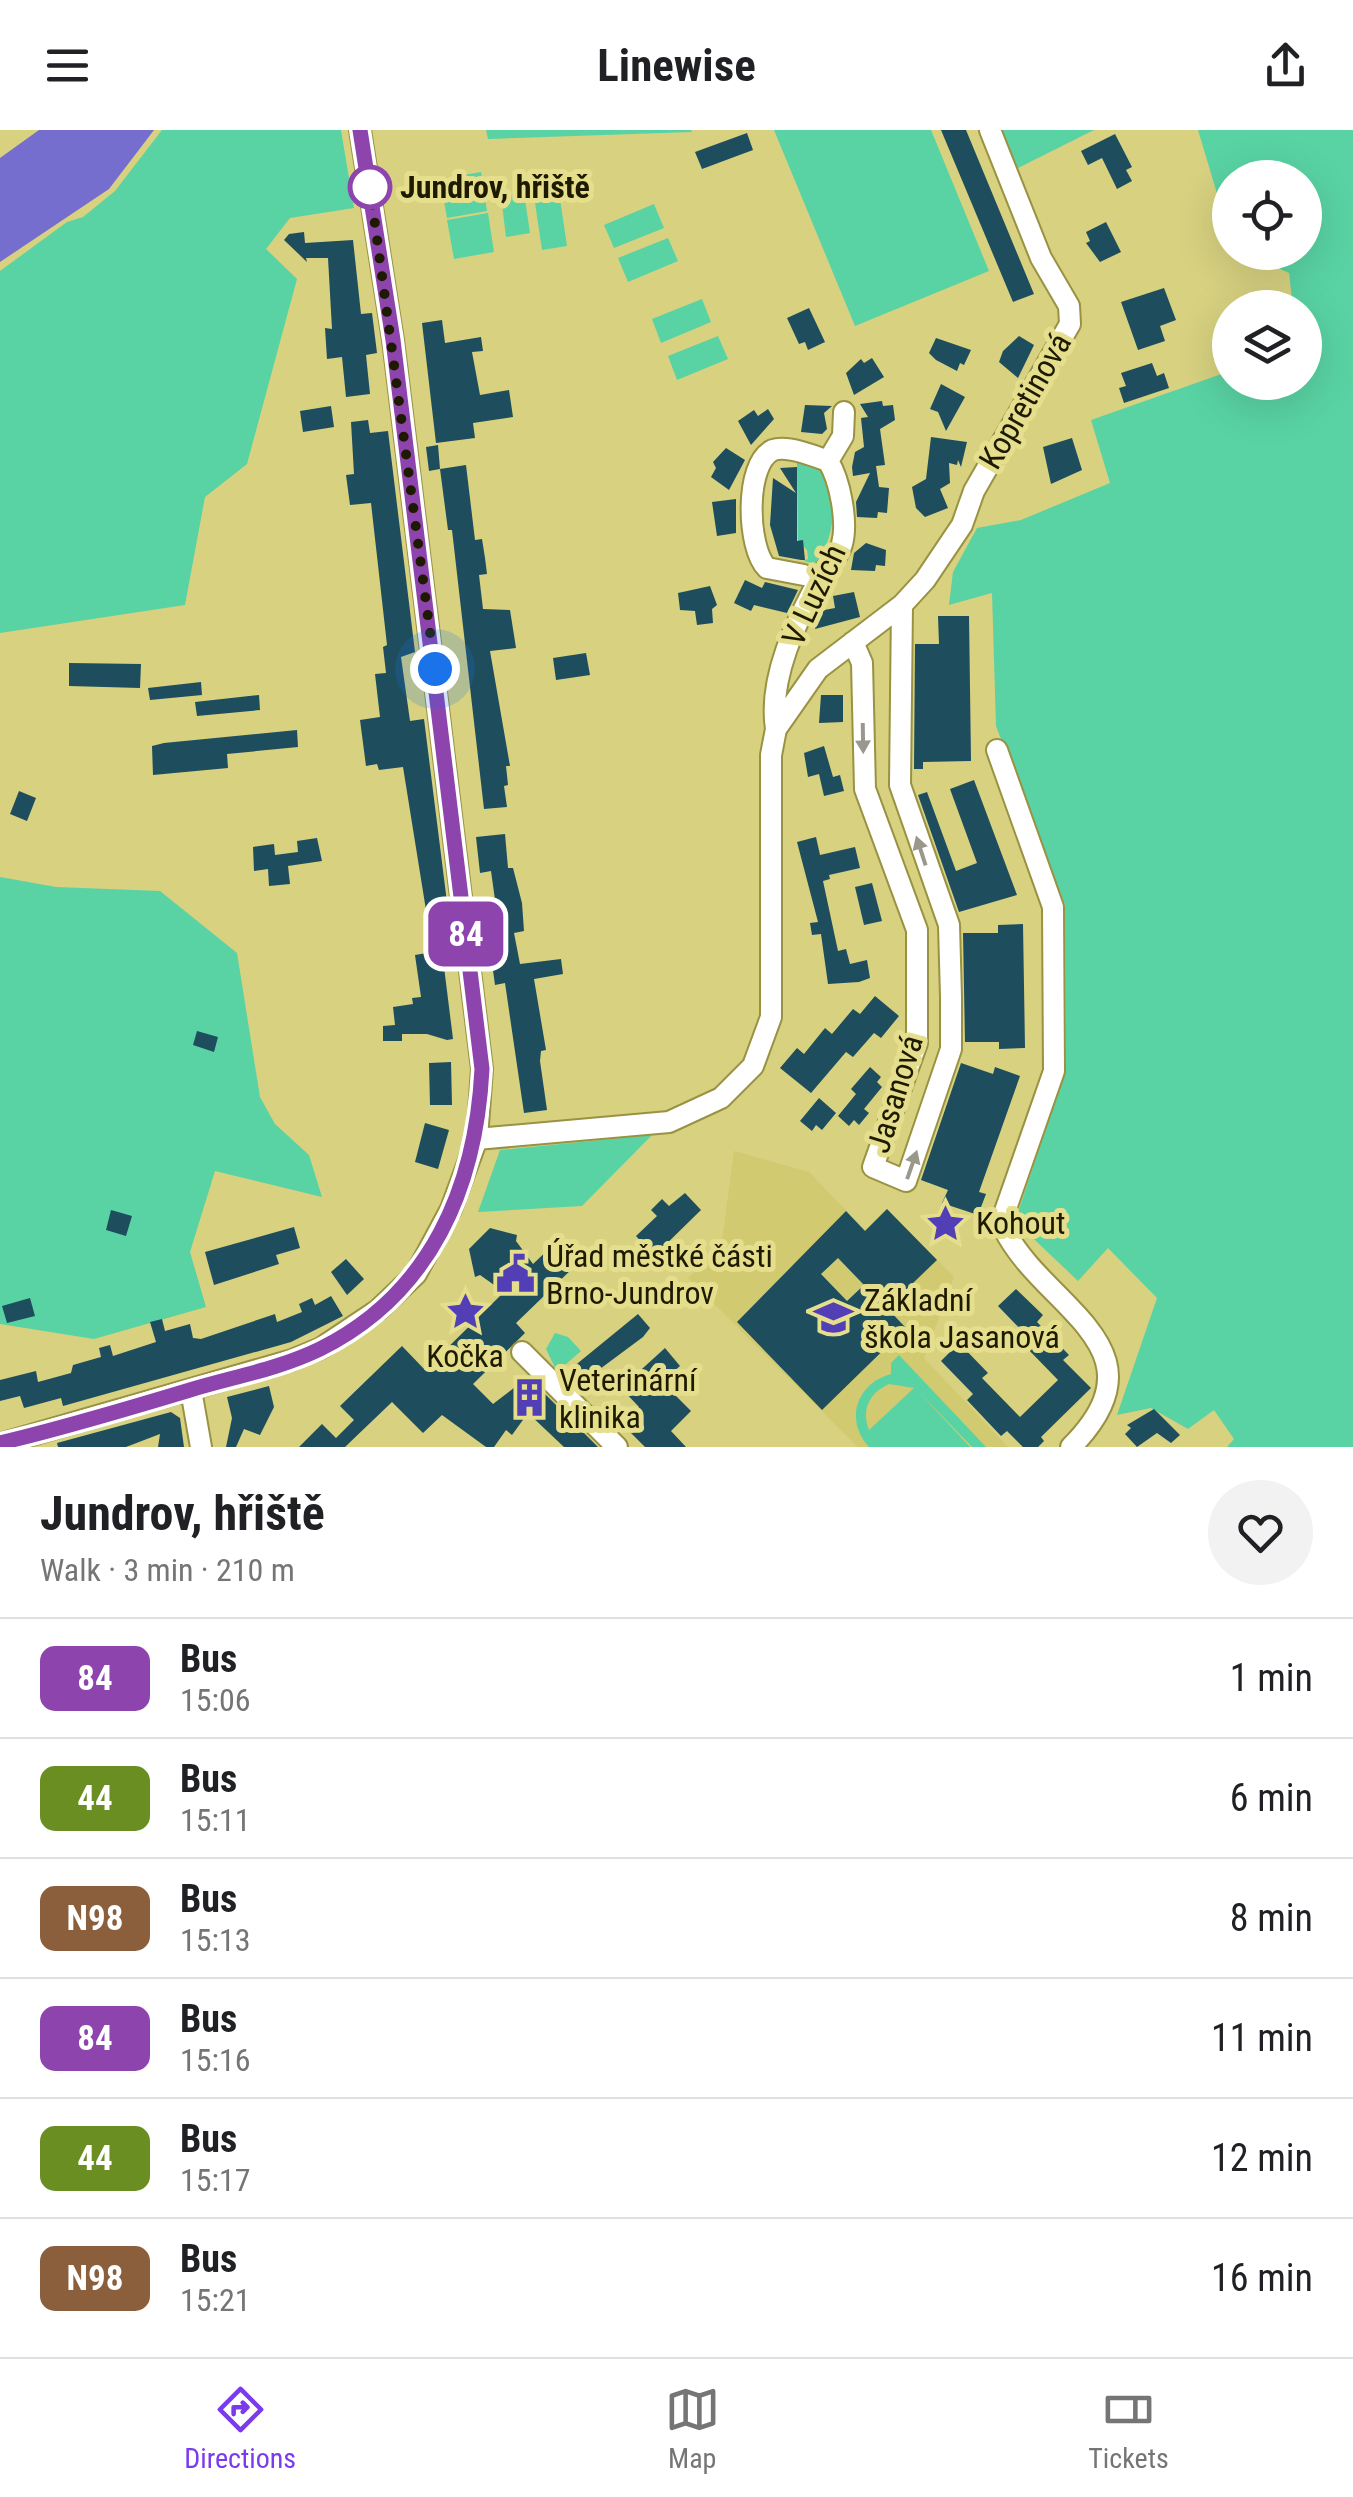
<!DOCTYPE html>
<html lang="en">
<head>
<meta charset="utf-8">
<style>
	body { margin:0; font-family:"Roboto Condensed",sans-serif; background:#f2f2f2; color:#202124; height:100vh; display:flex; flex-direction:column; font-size:38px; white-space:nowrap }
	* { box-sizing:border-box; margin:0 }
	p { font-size:32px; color:#757577 }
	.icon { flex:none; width:55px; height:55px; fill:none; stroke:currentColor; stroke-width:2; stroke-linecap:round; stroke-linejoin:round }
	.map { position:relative; height:1317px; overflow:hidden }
	.sheet { display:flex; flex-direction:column; background:#fff; flex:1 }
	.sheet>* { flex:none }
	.badge { padding:0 20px; border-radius:15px; font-size:35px; line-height:65px }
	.buttons { position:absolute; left:1212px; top:30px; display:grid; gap:20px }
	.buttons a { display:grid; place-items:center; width:110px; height:110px; border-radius:50%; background:#fff; box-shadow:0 10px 40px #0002; font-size:50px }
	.you { position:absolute; width:50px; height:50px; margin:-25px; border:8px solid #fff; border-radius:50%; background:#1a73e8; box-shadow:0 0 0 15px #1a73e833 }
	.map>.badge { position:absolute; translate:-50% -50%; box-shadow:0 0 0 5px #fff }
	.round { display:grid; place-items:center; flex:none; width:105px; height:105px; border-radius:52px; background:#f2f2f2 }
	.headline { display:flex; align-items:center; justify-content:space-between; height:170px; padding:0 40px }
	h1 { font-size:48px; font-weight:700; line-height:75px }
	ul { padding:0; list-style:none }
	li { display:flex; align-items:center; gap:30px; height:120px; padding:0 40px; border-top:2px solid #e0e0e0 }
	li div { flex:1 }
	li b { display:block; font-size:38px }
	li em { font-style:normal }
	li .badge { min-width:110px; font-weight:700; text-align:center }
	header { display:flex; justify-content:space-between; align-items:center; height:130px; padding:0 40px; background:#fff; font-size:45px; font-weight:700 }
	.tab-bar { display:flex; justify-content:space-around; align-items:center; height:140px; border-top:2px solid #e0e0e0; background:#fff; font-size:28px; color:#757577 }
	.tab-bar a { display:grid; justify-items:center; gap:5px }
	.tab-bar .current { color:#7c3aed }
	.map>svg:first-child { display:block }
	.built { fill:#d1ca70 }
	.green { fill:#59d3a3; fill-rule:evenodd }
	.water { fill:#756ecf }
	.building { fill:#1e4d5d; fill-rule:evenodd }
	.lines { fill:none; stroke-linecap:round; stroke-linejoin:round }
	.minor-casing { stroke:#999242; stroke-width:24 }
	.minor { stroke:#fff; stroke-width:20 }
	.oneway { fill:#9a988c }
	.line-casing { stroke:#fff; stroke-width:22 }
	.line { stroke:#8e44ad; stroke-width:15 }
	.walk { stroke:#1e1a00; stroke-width:10; stroke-dasharray:0 18 }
	.stop-dot { fill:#fff; stroke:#8e44ad; stroke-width:5 }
	.labels { text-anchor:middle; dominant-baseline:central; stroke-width:10; stroke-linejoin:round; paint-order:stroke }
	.stop-label { font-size:32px; font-weight:bold; fill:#1e1a00; stroke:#e5de8d; text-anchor:start }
	.street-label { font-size:32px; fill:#1e1a00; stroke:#e5de8d }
	.poi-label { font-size:32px; fill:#1e1a00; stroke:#e5de8d; text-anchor:start }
</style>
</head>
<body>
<header><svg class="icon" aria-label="menu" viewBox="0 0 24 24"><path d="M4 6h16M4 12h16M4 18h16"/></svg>Linewise<svg class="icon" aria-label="share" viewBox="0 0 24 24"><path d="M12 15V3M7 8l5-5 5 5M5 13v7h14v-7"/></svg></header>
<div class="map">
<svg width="1353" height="1317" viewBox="0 0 1353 1317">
	<rect width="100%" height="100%" fill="#d7d180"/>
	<path class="built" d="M 734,1021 L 809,1042 L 865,1100 L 887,1079 L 954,1147 L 924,1228 L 1008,1317 L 858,1317 L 688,1148 L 721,1118 Z"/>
	<path class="green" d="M 162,0 L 341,0 L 354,78 L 290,88 L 266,119 L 297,149 L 247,334 L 205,367 L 185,475 L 0,503 L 0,141 L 67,92 L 83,87 L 115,61 Z
		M 486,0 L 691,0 L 692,2 L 488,9 Z
		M 774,0 L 931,0 L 989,141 L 855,196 Z
		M 993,0 L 1094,0 L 1010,42 Z
		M 1198,0 L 1353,0 L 1353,1317 L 1227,1317 L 1234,1309 L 1214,1280 L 1188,1299 L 1151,1278 L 1117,1285 L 1157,1168 L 1108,1118 L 1078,1151 L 1015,1091 L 1066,939 L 1065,775 L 996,596 L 992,463 L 949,475 L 953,442 L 977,398 L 1021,390 L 1110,353 L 1091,290 L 1230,241 L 1230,252 L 1305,252 L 1305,178 L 1293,177 L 1289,143 L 1245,123 L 1305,122 L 1305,48 L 1230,48 L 1230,107 Z
		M 481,42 L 487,81 L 447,88 L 440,49 Z
		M 559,62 L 567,116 L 542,120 L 534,66 Z
		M 524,63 L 530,103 L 506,107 L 501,66 Z
		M 654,74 L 664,98 L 614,118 L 604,95 Z
		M 488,83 L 494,122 L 454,129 L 447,90 Z
		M 668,108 L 678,131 L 628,152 L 618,128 Z
		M 702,169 L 711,192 L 661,213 L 652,189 Z
		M 718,206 L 728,229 L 677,250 L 668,226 Z
		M 797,332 C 846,333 838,405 816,434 L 803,431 L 808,429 L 807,420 L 798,411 Z
		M 0,747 L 56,757 L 160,761 L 237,823 L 260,967 L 275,994 L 309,1025 L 322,1067 L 215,1041 L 190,1122 L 206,1177 L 94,1209 L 0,1194 Z
		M 652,1005 L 582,1076 L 478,1082 L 500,1020 Z
		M 555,1203 L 568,1207 L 581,1221 L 557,1242 L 546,1219 Z
		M 899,1225 L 986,1317 L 972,1317 L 916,1259 L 970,1317 L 869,1317 C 844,1290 857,1253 891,1244 L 891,1233 ZM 889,1254 L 914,1258 L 869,1300 C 861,1280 869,1263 889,1254 Z"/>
	<path class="water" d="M 39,0 L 154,0 L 109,59 L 0,132 L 0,28 Z"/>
	<path class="building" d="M 941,0 L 966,0 L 1034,164 L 1013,172 Z
		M 747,3 L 753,20 L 702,39 L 695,22 Z
		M 1115,4 L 1132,37 L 1126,40 L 1132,51 L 1117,59 L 1102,28 L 1088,35 L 1081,21 Z
		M 1106,92 L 1121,122 L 1100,132 L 1086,113 L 1090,111 L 1086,102 Z
		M 304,102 L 305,113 L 353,110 L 361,184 L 372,183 L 377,223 L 366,225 L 370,264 L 346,267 L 342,227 L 327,229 L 325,198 L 332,199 L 328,128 L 306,128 L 307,132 L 284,110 L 289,104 Z
		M 1164,158 L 1176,190 L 1160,196 L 1165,211 L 1138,220 L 1121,172 Z
		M 809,178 L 825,212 L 808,220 L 805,212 L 799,214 L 787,188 Z
		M 442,190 L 445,213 L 481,207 L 483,221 L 472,222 L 480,265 L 509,260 L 513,287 L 473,293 L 475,308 L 436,313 L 422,193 Z
		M 1019,206 L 1034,215 L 1018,248 L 999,232 L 1003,221 Z
		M 936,208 L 971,220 L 964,235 L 960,233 L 957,241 L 936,230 L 929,223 Z
		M 872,228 L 884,247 L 854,265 L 846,243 L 861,229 L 864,233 Z
		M 1152,233 L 1157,246 L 1164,243 L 1169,258 L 1124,273 L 1119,258 L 1126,256 L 1121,243 Z
		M 941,254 L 965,267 L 946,301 L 938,282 L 930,279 Z
		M 882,271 L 883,276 L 893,275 L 895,290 L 880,299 L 885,335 L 876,336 L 879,357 L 889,358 L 887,383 L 878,382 L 877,388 L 857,387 L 856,372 L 870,343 L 853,346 L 852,337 L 855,322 L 864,317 L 861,288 L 868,287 L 860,274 Z
		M 805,275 L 832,276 L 824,283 L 827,299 L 822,304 L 801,302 Z
		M 331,276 L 334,297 L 303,302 L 300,281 Z
		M 768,279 L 774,289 L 751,315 L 738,291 L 754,280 L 758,286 Z
		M 368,290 L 370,303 L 388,301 L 415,522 L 401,527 L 410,591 L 424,589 L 453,820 L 442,821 L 453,909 L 447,910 L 427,904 L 402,904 L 402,911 L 383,911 L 383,896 L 395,895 L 393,877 L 413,874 L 412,868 L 421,867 L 415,825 L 427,823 L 425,806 L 430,805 L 403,637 L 379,640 L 377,634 L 366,636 L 360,590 L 380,587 L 375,544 L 386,543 L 383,517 L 387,515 L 371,373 L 350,375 L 346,345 L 354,344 L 351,292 Z
		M 931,307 L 967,312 L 961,337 L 958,330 L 957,335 L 949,333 L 950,353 L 940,359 L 948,378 L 925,387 L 916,378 L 912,357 L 926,349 Z
		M 1072,308 L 1082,340 L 1051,354 L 1043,317 Z
		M 438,315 L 440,339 L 466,335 L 475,410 L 482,409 L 485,428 L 487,444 L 479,445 L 483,479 L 510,480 L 516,518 L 490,521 L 510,636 L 506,636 L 508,655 L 504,656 L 507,677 L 484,679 L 452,400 L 448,400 L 440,339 L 429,341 L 426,317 Z
		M 726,318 L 745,330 L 729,360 L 711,347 L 716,338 L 713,332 Z
		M 797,337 L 797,411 L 803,410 L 805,430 L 801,430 L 779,426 L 770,395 L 773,348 L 796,363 L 780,338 Z
		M 736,369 L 736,403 L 717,406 L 712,372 Z
		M 866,413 L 886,420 L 885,436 L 876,435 L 875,441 L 851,440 L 854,423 Z
		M 745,450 L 762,458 L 765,452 L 798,460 L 787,483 L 754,475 L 751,481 L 734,473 Z
		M 710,456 L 717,475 L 712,479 L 713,493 L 697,495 L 695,481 L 680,480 L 678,463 Z
		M 854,462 L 860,487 L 815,499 L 819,481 L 835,478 L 833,466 Z
		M 938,486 L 969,486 L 971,631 L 923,632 L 923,639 L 914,639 L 915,514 L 939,514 Z
		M 586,523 L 590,545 L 556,550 L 553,528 Z
		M 69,533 L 141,534 L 140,558 L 69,556 Z
		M 201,552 L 202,565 L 150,570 L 148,558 Z
		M 259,565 L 260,580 L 197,586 L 195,572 Z
		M 821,565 L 843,565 L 843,592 L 819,593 Z
		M 297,600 L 298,617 L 227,624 L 228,638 L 153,645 L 152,616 L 164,613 Z
		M 824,616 L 833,647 L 840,645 L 844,661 L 824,666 L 819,644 L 808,647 L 804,623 Z
		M 974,650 L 1017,765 L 959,782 L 918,665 L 927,662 L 956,741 L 977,733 L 950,659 Z
		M 19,661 L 36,668 L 27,691 L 10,684 Z
		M 505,704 L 508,738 L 513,738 L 522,773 L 524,801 L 514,803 L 520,834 L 561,829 L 563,844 L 534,849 L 546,920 L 541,921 L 540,931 L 547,980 L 524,983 L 505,853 L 495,855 L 487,796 L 486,786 L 497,784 L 491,741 L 480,743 L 476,707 Z
		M 816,707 L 820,725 L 855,717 L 860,738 L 829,745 L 830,749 L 823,751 L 838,821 L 846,819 L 850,834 L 867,830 L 870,848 L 859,852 L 828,854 L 821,804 L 812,805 L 810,793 L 818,792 L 797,712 Z
		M 317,708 L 322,731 L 288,736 L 290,754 L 269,756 L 268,739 L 254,741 L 253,717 L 274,714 L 275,725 L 298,722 L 297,711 Z
		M 872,753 L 882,791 L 864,795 L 855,757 Z
		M 1023,794 L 1025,918 L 999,919 L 999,912 L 965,912 L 963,803 L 998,803 L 998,795 Z
		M 875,866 L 899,886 L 881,908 L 874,903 L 853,927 L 846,922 L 811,963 L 780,938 L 797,918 L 804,924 L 825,898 L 832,904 L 853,879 L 860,884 Z
		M 197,901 L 218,907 L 214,922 L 193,915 Z
		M 451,932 L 452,975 L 430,975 L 429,933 Z
		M 961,933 L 993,944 L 995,937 L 1020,946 L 979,1062 L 986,1064 L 978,1085 L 942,1073 L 948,1060 L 921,1050 Z
		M 870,937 L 881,947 L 877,952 L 882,957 L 864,979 L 869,983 L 859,995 L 854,990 L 849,996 L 838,986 L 856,964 L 851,959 Z
		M 819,968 L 836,983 L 822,1000 L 816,995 L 812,1001 L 800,991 Z
		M 425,993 L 449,1000 L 438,1039 L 415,1032 Z
		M 685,1063 L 701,1080 L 654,1126 L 636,1106 L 657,1086 L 651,1080 L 662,1069 L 669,1076 Z
		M 887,1079 L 937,1130 L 887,1178 L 906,1198 L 822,1280 L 737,1192 L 846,1081 L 865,1101 ZM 838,1128 L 864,1155 L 847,1171 L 821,1144 Z
		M 111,1080 L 132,1086 L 126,1106 L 106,1100 Z
		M 294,1097 L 300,1118 L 276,1125 L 279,1134 L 214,1155 L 205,1122 Z
		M 490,1098 L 517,1105 L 516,1111 L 533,1134 L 553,1115 L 574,1137 L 516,1193 L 525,1203 L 473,1254 L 493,1274 L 528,1247 L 598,1317 L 564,1317 L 528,1283 L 512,1305 L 506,1300 L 494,1317 L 486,1317 L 442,1285 L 423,1303 L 392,1272 L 345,1317 L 299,1317 L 322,1294 L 336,1308 L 354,1290 L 340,1276 L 402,1216 L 425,1240 L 504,1162 L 480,1145 L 475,1147 L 469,1119 Z
		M 346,1129 L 364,1149 L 347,1165 L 331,1142 Z
		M 1016,1159 L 1043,1185 L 1037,1192 L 1069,1225 L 1063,1230 L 1091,1258 L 1041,1307 L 1044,1311 L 1038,1317 L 1023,1317 L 1007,1301 L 1001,1306 L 967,1270 L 973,1264 L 941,1231 L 959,1213 L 988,1243 L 982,1248 L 1020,1287 L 1058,1250 L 1024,1215 L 1030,1209 L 998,1176 Z
		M 331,1166 L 343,1186 L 291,1212 L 63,1276 L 61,1268 L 24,1278 L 20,1266 L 0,1271 L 0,1250 L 36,1241 L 38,1252 L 71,1243 L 73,1235 L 101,1227 L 99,1218 L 110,1215 L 113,1226 L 156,1212 L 150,1192 L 162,1189 L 165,1201 L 190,1194 L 193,1208 L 201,1209 L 275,1184 L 277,1192 L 302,1182 L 299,1174 L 312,1168 L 315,1175 Z
		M 30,1168 L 35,1186 L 7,1193 L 2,1176 Z
		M 638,1184 L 650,1198 L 643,1207 L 577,1256 L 567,1246 L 578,1233 Z
		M 665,1218 L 680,1236 L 672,1243 L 684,1257 L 675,1265 L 691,1281 L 671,1301 L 686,1317 L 645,1317 L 621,1293 L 639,1277 L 621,1258 Z
		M 269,1256 L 274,1277 L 260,1305 L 244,1299 L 236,1317 L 226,1317 L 232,1288 L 227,1267 Z
		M 1154,1279 L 1180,1305 L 1171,1313 L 1157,1303 L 1137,1317 L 1125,1304 L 1131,1298 L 1127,1295 Z
		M 171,1282 L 180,1288 L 184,1317 L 158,1317 L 160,1304 L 126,1317 L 58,1317 L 57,1313 Z"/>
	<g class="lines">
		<defs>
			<path id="minor" d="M 828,331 L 843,306 L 844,282
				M 853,512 L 862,533 L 865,659 L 917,800 L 917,913 L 873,1037 L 906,1051 L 951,919 L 951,867 L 949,795 L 900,655 L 902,475
				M 776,599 C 768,548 796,492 821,446 C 827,435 839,427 842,414 C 848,392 840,350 828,331 C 815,326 787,315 773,320 C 744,333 747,419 767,438 L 804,445
				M 997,620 L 1053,777 L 1054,941 L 1004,1084 L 1004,1099 C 1044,1179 1170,1217 1071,1317
				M 477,1009 L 669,992 L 721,968 L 753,936 L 771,887 L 771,625 L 776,599 L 818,539 L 902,475 L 925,450 L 962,395 L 974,361 L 1070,194 L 1069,176 L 1041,128 L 990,0
				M 522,1222 L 617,1317
				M 191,1260 L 201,1317
				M 0,1314 L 292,1230 L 321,1218 L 378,1180 L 416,1144 L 451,1079 L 477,1009 L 482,939 L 393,210 L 360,0"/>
		</defs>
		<use href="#minor" class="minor-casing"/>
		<use href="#minor" class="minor"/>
	</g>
	<defs><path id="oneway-solid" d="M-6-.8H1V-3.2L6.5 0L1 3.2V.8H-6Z" transform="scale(2.5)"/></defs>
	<g class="oneway">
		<use href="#oneway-solid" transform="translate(863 608) rotate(89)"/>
		<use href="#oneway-solid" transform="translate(921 721) rotate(-108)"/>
		<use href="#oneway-solid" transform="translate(912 1035) rotate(-71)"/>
	</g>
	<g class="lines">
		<defs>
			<path id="line" d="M 0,1313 C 64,1298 127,1279 190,1260 C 233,1247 279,1239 320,1219 C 431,1164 476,1057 482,939 L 393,210 L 360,0"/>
		</defs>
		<use href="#line" class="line-casing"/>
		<use href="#line" class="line"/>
		<path class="walk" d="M 370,57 L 435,539"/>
	</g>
	<defs>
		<symbol id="sight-bare" viewBox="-9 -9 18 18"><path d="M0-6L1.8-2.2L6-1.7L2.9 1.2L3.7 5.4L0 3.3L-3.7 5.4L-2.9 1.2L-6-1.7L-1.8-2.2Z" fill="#523fb6" stroke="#e5de8d" stroke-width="2.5" paint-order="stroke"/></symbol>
		<symbol id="civic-bare" viewBox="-9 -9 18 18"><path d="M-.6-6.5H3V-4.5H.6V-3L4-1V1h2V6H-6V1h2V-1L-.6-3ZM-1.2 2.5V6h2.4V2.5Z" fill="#523fb6" stroke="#e5de8d" stroke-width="2.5" paint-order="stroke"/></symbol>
		<symbol id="school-bare" viewBox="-9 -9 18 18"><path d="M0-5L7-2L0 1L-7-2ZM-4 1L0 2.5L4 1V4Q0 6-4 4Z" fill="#523fb6" stroke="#e5de8d" stroke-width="2.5" paint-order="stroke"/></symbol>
		<symbol id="building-bare" viewBox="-9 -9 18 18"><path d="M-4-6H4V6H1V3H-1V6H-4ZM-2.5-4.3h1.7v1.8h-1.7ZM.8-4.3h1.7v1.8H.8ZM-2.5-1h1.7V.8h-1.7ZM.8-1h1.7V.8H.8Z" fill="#523fb6" stroke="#e5de8d" stroke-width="2.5" paint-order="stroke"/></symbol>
	</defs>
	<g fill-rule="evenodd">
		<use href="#sight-bare" x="918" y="1066" width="55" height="55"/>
		<use href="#civic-bare" x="488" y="1116" width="55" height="55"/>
		<use href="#sight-bare" x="438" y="1154" width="55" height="55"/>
		<use href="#school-bare" x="806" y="1160" width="55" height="55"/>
		<use href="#building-bare" x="502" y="1240" width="55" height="55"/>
	</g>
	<circle class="stop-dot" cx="370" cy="57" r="20"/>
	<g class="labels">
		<g class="stop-label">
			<text x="400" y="57">Jundrov, hřiště</text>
		</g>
		<g class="street-label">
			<text transform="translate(1025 271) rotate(-60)">Kopretinová</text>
			<text transform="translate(814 465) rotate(-65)">V Luzích</text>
			<text transform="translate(895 964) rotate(-73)">Jasanová</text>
		</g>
		<g class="poi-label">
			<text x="976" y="1093">Kohout</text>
			<text x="546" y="1126">Úřad městké části<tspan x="546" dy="37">Brno-Jundrov</tspan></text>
			<text x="864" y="1170">Základní<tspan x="864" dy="37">škola Jasanová</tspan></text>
			<text x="465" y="1226" text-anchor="middle">Kočka</text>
			<text x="559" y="1250">Veterinární<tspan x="559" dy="37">klinika</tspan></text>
		</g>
	</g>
</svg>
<div class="buttons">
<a><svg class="icon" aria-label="locate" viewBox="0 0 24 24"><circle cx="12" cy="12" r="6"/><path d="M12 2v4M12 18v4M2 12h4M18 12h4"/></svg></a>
<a><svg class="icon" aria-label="layers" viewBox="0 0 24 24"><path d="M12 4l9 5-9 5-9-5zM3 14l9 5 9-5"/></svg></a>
</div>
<div class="you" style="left:435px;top:539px"></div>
<b class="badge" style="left:466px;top:804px;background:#8e44ad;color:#fff">84</b>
</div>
<section class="sheet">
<div class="headline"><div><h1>Jundrov, hřiště</h1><p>Walk · 3 min · 210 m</p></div><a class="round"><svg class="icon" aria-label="heart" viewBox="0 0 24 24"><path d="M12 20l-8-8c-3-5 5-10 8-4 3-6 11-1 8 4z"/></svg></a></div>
<ul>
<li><span class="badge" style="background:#8e44ad;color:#fff">84</span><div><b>Bus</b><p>15:06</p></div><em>1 min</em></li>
<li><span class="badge" style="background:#6b8e23;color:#fff">44</span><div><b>Bus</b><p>15:11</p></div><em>6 min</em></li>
<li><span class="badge" style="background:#8b5e3c;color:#fff">N98</span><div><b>Bus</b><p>15:13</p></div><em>8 min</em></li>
<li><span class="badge" style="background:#8e44ad;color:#fff">84</span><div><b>Bus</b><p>15:16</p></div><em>11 min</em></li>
<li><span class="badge" style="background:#6b8e23;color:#fff">44</span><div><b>Bus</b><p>15:17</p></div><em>12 min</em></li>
<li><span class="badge" style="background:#8b5e3c;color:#fff">N98</span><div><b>Bus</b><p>15:21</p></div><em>16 min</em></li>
</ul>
</section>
<nav class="tab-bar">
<a class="current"><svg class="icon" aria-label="directions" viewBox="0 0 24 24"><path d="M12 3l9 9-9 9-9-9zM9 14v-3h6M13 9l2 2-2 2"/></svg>Directions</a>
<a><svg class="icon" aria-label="map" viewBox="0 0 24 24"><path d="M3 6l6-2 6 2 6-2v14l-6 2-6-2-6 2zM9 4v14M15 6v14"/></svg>Map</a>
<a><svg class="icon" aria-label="tickets" viewBox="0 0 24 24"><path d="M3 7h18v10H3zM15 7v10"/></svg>Tickets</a>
</nav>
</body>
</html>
